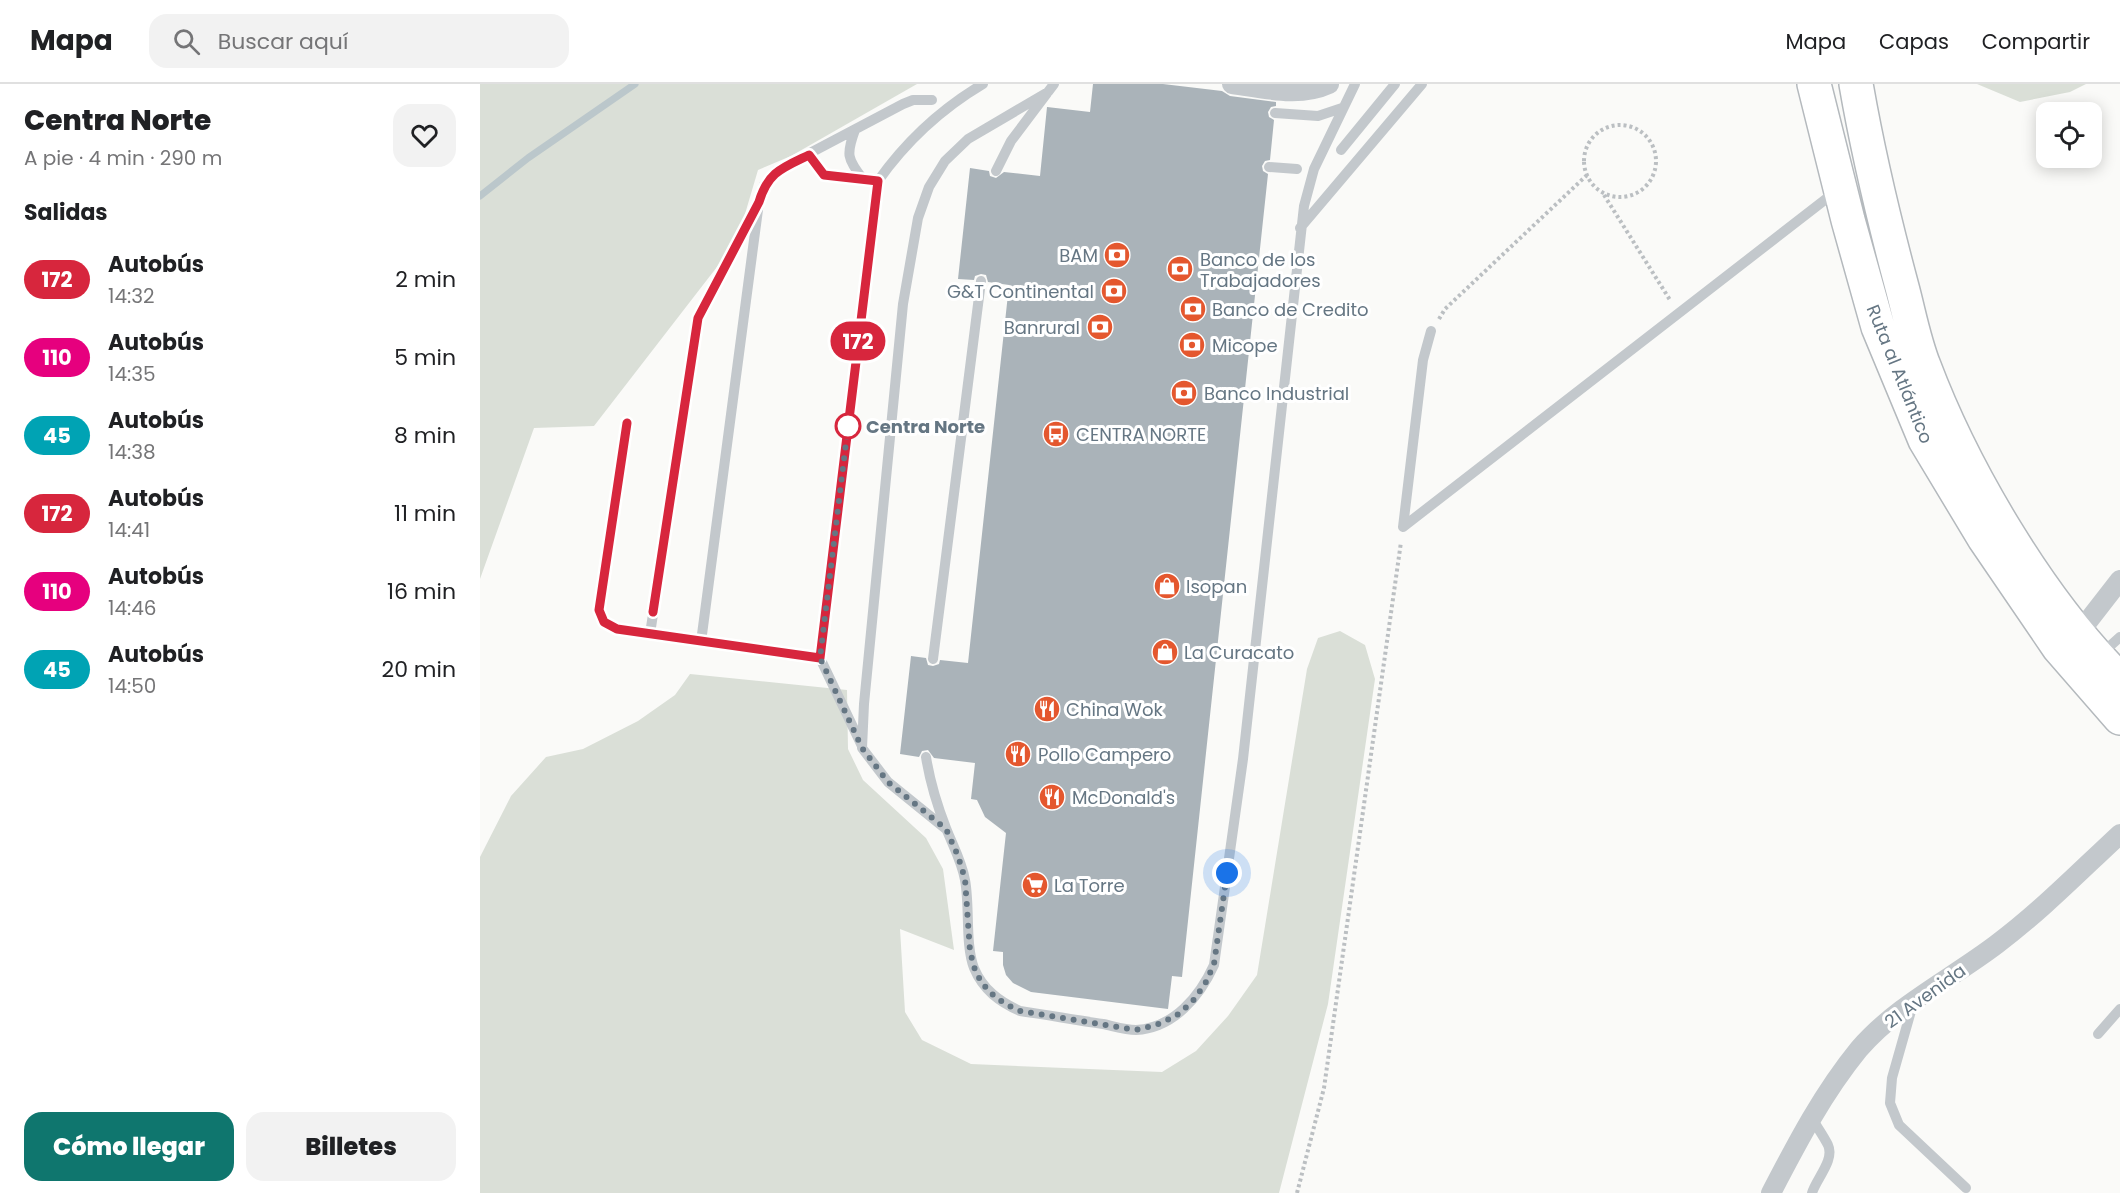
<!DOCTYPE html>
<html lang="es">
<head>
<meta charset="utf-8">
<style>
	body { margin:0; font-family:Poppins,sans-serif; background:#f2f2f2; color:#202124; height:100vh; display:flex; flex-direction:column; font-size:22px; white-space:nowrap }
	* { box-sizing:border-box; margin:0 }
	p { font-size:20px; color:#757577 }
	.icon { flex:none; width:33px; height:33px; fill:none; stroke:currentColor; stroke-width:2; stroke-linecap:round; stroke-linejoin:round }
	.map { position:relative; flex:1; overflow:hidden }
	.details { display:flex; flex-direction:column; background:#fff; width:480px }
	.details>* { flex:none }
	.badge { padding:0 12px; border-radius:20px; font-size:21px; line-height:39px }
	.tools { position:absolute; left:1556px; top:18px; display:grid; gap:12px }
	.tools a { display:grid; place-items:center; width:66px; height:66px; border-radius:12px; background:#fff; box-shadow:0 3px 15px #0003; font-size:30px }
	.you { position:absolute; width:30px; height:30px; margin:-15px; border:4px solid #fff; border-radius:50%; background:#1a73e8; box-shadow:0 0 0 9px #1a73e833 }
	.map>.badge { position:absolute; translate:-50% -50%; box-shadow:0 0 0 3px #fff }
	h2 { padding:0 24px; font-size:22px; line-height:54px }
	.round { display:grid; place-items:center; flex:none; width:63px; height:63px; border-radius:18px; background:#f2f2f2 }
	.overview { display:flex; align-items:center; justify-content:space-between; height:102px; padding:0 24px }
	h1 { font-size:28px; font-weight:800; line-height:45px }
	.cta { display:flex; gap:12px; margin-top:auto; padding:12px 24px }
	.cta a { flex:1; height:69px; border-radius:18px; background:#0f766e; color:#fff; font-size:24px; font-weight:800; line-height:69px; text-align:center }
	.cta a+a { background:#f2f2f2; color:#202124 }
	ul { padding:0; list-style:none }
	li { display:flex; align-items:center; gap:18px; height:78px; padding:0 24px }
	li div { flex:1 }
	li b { display:block; font-size:22px }
	li em { font-style:normal }
	li .badge { min-width:66px; font-weight:700; text-align:center }
	header { display:flex; align-items:center; gap:36px; box-sizing:border-box; height:84px; padding:0 30px; background:#fff; border-bottom:2px solid #e0e0e0 }
	header strong { font-size:28px }
	nav { display:flex; gap:33px; margin-inline-start:auto; font-size:21px }
	.search { width:420px; height:54px; background:#f2f2f2; display:flex; align-items:center; gap:15px; box-sizing:border-box; padding:0 21px; border-radius:18px; color:#757577; font-size:22px }
	main { display:flex; flex:1; min-height:0 }
	.map>svg:first-child { display:block }
	.green { fill:#dadfd7 }
	.lines { fill:none; stroke-linecap:round; stroke-linejoin:round }
	.stream { stroke:#bbc7cb; stroke-width:7 }
	.building { fill:#aab3b9 }
	.highway-casing { stroke:#b4b9bd; stroke-width:36 }
	.path { stroke:#bbbfc2; stroke-width:4; stroke-dasharray:3 3; stroke-linecap:butt }
	.lane { stroke:#c3c8cc; stroke-width:10 }
	.street { stroke:#c3c8cc; stroke-width:20 }
	.highway { stroke:#fff; stroke-width:33 }
	.line-casing { stroke:#fff; stroke-width:14 }
	.line { stroke:#d7263d; stroke-width:9 }
	.walk { stroke:#657683; stroke-width:6; stroke-dasharray:0 10.8 }
	.stop-dot { fill:#fff; stroke:#d7263d; stroke-width:3 }
	.labels { text-anchor:middle; dominant-baseline:central; stroke-width:6; stroke-linejoin:round; paint-order:stroke }
	.poi-label { font-size:18px; fill:#657683; stroke:#fff; text-anchor:start }
	.street-label { font-size:18px; fill:#657683; stroke:#fff }
	.stop-label { font-size:18px; font-weight:bold; fill:#657683; stroke:#fff; text-anchor:start }
</style>
</head>
<body>
<header>
<strong>Mapa</strong>
<div class="search"><svg class="icon" aria-label="search" viewBox="0 0 24 24"><circle cx="10" cy="10" r="6"/><path d="M15 15l6 6"/></svg>Buscar aquí</div>
<nav><a>Mapa</a><a>Capas</a><a>Compartir</a></nav>
</header>
<main>
<section class="details">
<div class="overview"><div><h1>Centra Norte</h1><p>A pie · 4 min · 290 m</p></div><a class="round"><svg class="icon" aria-label="heart" viewBox="0 0 24 24"><path d="M12 20l-8-8c-3-5 5-10 8-4 3-6 11-1 8 4z"/></svg></a></div>
<h2>Salidas</h2>
<ul>
<li><span class="badge" style="background:#d7263d;color:#fff">172</span><div><b>Autobús</b><p>14:32</p></div><em>2 min</em></li>
<li><span class="badge" style="background:#e6007e;color:#fff">110</span><div><b>Autobús</b><p>14:35</p></div><em>5 min</em></li>
<li><span class="badge" style="background:#00a3b4;color:#fff">45</span><div><b>Autobús</b><p>14:38</p></div><em>8 min</em></li>
<li><span class="badge" style="background:#d7263d;color:#fff">172</span><div><b>Autobús</b><p>14:41</p></div><em>11 min</em></li>
<li><span class="badge" style="background:#e6007e;color:#fff">110</span><div><b>Autobús</b><p>14:46</p></div><em>16 min</em></li>
<li><span class="badge" style="background:#00a3b4;color:#fff">45</span><div><b>Autobús</b><p>14:50</p></div><em>20 min</em></li>
</ul>
<div class="cta"><a>Cómo llegar</a><a>Billetes</a></div>
</section>
<div class="map">
<svg width="1640" height="1109" viewBox="0 0 1640 1109">
	<rect width="100%" height="100%" fill="#fafaf8"/>
	<path class="green" d="M 0,0 L 437,0 L 311,72 L 278,86 L 257,157 L 114,342 L 54,344 L 0,495 Z
		M 1497,0 L 1606,0 L 1590,8 L 1540,18 Z
		M 860,547 L 885,561 L 895,595 L 848,920 L 799,1109 L 0,1109 L 0,773 L 31,712 L 66,673 L 103,665 L 158,637 L 195,611 L 210,590 L 367,606 L 368,665 L 383,696 L 446,754 L 463,785 L 474,866 L 420,845 L 425,928 L 442,956 L 491,980 L 682,988 L 716,967 L 748,932 L 777,891 L 827,585 L 838,554 Z"/>
	<g class="lines">
		<path class="stream" d="M 0,112 L 48,74 L 155,0"/>
	</g>
	<path class="building" d="M 613,0 L 683,0 L 742,7 L 750,12 L 796,18 L 796,22 L 791,23 L 788,28 L 789,33 L 794,36 L 790,76 L 785,77 L 782,82 L 783,87 L 788,90 L 702,893 L 692,892 L 688,925 L 551,908 L 533,899 L 526,891 L 523,881 L 523,868 L 513,867 L 526,749 L 505,733 L 497,716 L 491,715 L 495,679 L 454,674 L 448,666 L 442,667 L 439,673 L 420,670 L 431,572 L 446,574 L 448,581 L 453,582 L 459,580 L 460,576 L 488,579 L 529,201 L 508,198 L 506,191 L 501,190 L 495,192 L 494,196 L 478,195 L 490,84 L 509,87 L 510,92 L 516,94 L 524,88 L 560,92 L 567,23 L 610,28 Z"/>
	<g class="lines">
		<defs>
			<path id="highway" d="M 1334,0 L 1368,136 L 1398,243 L 1445,356 L 1504,454 L 1579,564 L 1640,634
				M 1376,0 C 1388,69 1404,136 1422,203 C 1429,229 1434,257 1444,282 C 1484,388 1560,516 1640,596"/>
		</defs>
		<use href="#highway" class="highway-casing"/>
		<path class="path" d="M1104 77a36 36 0 1 1 72 0a36 36 0 1 1-72 0Z
			M 1124,111 L 1190,216
			M 959,235 L 965,225 L 1107,91
			M 817,1109 L 844,1004 L 921,458"/>
		<path class="lane" d="M 795,29 L 838,32 L 862,24
			M 375,46 C 366,70 367,75 383,95
			M 861,66 L 915,0
			M 329,71 L 344,91 L 398,97
			M 789,83 L 817,85
			M 516,87 L 531,57 L 574,0
			M 820,144 L 942,0
			M 147,339 L 119,526 L 124,538 L 137,545 L 340,574
			M 923,443 L 1355,108
			M 923,443 L 943,276 L 951,247
			M 170,550 L 218,234 L 275,124
			M 221,558 L 279,118 L 284,101 L 296,87 L 423,20 L 433,16 L 452,16
			M 1620,571 L 1640,553
			M 453,575 L 501,197
			M 382,662 L 340,574 L 398,97 C 427,56 461,25 503,0
			M 446,673 C 450,698 457,721 466,744 C 473,762 482,778 485,796 C 490,822 485,861 494,884 C 503,906 520,918 540,927 C 568,931 595,936 623,940 C 633,942 645,946 656,946 C 694,944 720,912 734,881 L 763,675 L 824,122 L 834,85 L 875,0
			M 466,745 L 408,698 L 382,664 L 384,620 L 423,220 L 438,134 L 449,103 L 465,77 L 488,55 L 568,8
			M 1433,920 L 1412,994 L 1410,1019 L 1419,1041 L 1486,1104
			M 1618,950 L 1640,925
			M 1331,1032 C 1336,1042 1343,1051 1348,1061 C 1355,1076 1336,1095 1332,1109"/>
		<path class="street" d="M 752,0 C 783,4 819,14 849,0
			M 1598,550 L 1640,496
			M 1291,1109 C 1317,1059 1343,1009 1379,965 C 1417,921 1471,895 1517,860 C 1561,827 1600,787 1640,750"/>
		<use href="#highway" class="highway"/>
	</g>
	<g class="lines">
		<defs>
			<path id="line" d="M 147,339 L 119,526 L 124,538 L 137,545 L 340,574 L 398,97 L 344,91 L 329,71 C 302,84 288,88 279,118 L 218,234 L 173,528"/>
		</defs>
		<use href="#line" class="line-casing"/>
		<use href="#line" class="line"/>
		<path class="walk" d="M 368,342 L 340,574 L 382,664 L 408,698 L 466,745 L 478,772 L 485,795 L 490,867 L 494,883 L 501,898 L 512,910 L 525,920 L 540,927 L 656,946 L 676,941 L 696,932 L 712,918 L 725,900 L 734,880 L 747,789"/>
	</g>
	<defs>
		<symbol id="bank-disc" viewBox="-11 -11 22 22"><circle r="9.5" fill="#e4572e" stroke="#fff"/><path d="M-6-4H6V4H-6ZM0-2.3a2.3 2.3 0 1 0 0 4.6a2.3 2.3 0 1 0 0-4.6Z" fill="#fff"/></symbol>
		<symbol id="bus-disc" viewBox="-11 -11 22 22"><circle r="9.5" fill="#e4572e" stroke="#fff"/><path d="M-5-6H5V4H4V6H2V4H-2V6H-4V4H-5ZM-3.5-4V0h7V-4ZM-3.5 1.2v1.5H-2V1.2ZM2 1.2v1.5H3.5V1.2Z" fill="#fff"/></symbol>
		<symbol id="shop-disc" viewBox="-11 -11 22 22"><circle r="9.5" fill="#e4572e" stroke="#fff"/><path d="M-5-2.5h2.3a2.7 3.5 0 0 1 5.4 0H5L5.5 6h-11ZM-1.5-2.5h3a1.5 2.3 0 0 0-3 0Z" fill="#fff"/></symbol>
		<symbol id="restaurant-disc" viewBox="-11 -11 22 22"><circle r="9.5" fill="#e4572e" stroke="#fff"/><path d="M-5-6h1v4h1v-4h1v4h1v-4h1v5L-1.5 .5V6h-2V.5L-5-1ZM5-6V6H3V1.5H1.5Q1.5-4 5-6Z" fill="#fff"/></symbol>
		<symbol id="supermarket-disc" viewBox="-11 -11 22 22"><circle r="9.5" fill="#e4572e" stroke="#fff"/><path d="M-6-5.5h2.5l.6 2H6L4.5 2H-2.5L-4.4-4H-6ZM-1.5 3.2a1.3 1.3 0 1 0 .1 0ZM3 3.2a1.3 1.3 0 1 0 .1 0Z" fill="#fff"/></symbol>
	</defs>
	<g fill-rule="evenodd">
		<use href="#bank-disc" x="622" y="156" width="30" height="30"/>
		<use href="#bank-disc" x="685" y="170" width="30" height="30"/>
		<use href="#bank-disc" x="619" y="192" width="30" height="30"/>
		<use href="#bank-disc" x="698" y="210" width="30" height="30"/>
		<use href="#bank-disc" x="605" y="228" width="30" height="30"/>
		<use href="#bank-disc" x="697" y="246" width="30" height="30"/>
		<use href="#bank-disc" x="689" y="294" width="30" height="30"/>
		<use href="#bus-disc" x="561" y="335" width="30" height="30"/>
		<use href="#shop-disc" x="672" y="487" width="30" height="30"/>
		<use href="#shop-disc" x="670" y="553" width="30" height="30"/>
		<use href="#restaurant-disc" x="552" y="610" width="30" height="30"/>
		<use href="#restaurant-disc" x="523" y="655" width="30" height="30"/>
		<use href="#restaurant-disc" x="557" y="698" width="30" height="30"/>
		<use href="#supermarket-disc" x="540" y="786" width="30" height="30"/>
	</g>
	<circle class="stop-dot" cx="368" cy="342" r="12"/>
	<g class="labels">
		<g class="poi-label">
			<text x="618" y="171" text-anchor="end">BAM</text>
			<text x="720" y="175">Banco de los<tspan x="720" dy="21">Trabajadores</tspan></text>
			<text x="614" y="207" text-anchor="end">G&amp;T Continental</text>
			<text x="732" y="225">Banco de Credito</text>
			<text x="600" y="243" text-anchor="end">Banrural</text>
			<text x="732" y="261">Micope</text>
			<text x="724" y="309">Banco Industrial</text>
			<text x="596" y="350">CENTRA NORTE</text>
			<text x="706" y="502">Isopan</text>
			<text x="704" y="568">La Curacato</text>
			<text x="586" y="625">China Wok</text>
			<text x="558" y="670">Pollo Campero</text>
			<text x="592" y="713">McDonald's</text>
			<text x="574" y="801">La Torre</text>
		</g>
		<g class="street-label">
			<text transform="translate(1420 290) rotate(68)">Ruta al Atlántico</text>
			<text transform="translate(1445 912) rotate(-36)">21 Avenida</text>
		</g>
		<g class="stop-label">
			<text x="386" y="342">Centra Norte</text>
		</g>
	</g>
</svg>
<div class="tools">
<a><svg class="icon" aria-label="locate" viewBox="0 0 24 24"><circle cx="12" cy="12" r="6"/><path d="M12 2v4M12 18v4M2 12h4M18 12h4"/></svg></a>
</div>
<div class="you" style="left:747px;top:789px"></div>
<b class="badge" style="left:378px;top:257px;background:#d7263d;color:#fff">172</b>
</div>
</main>
</body>
</html>
